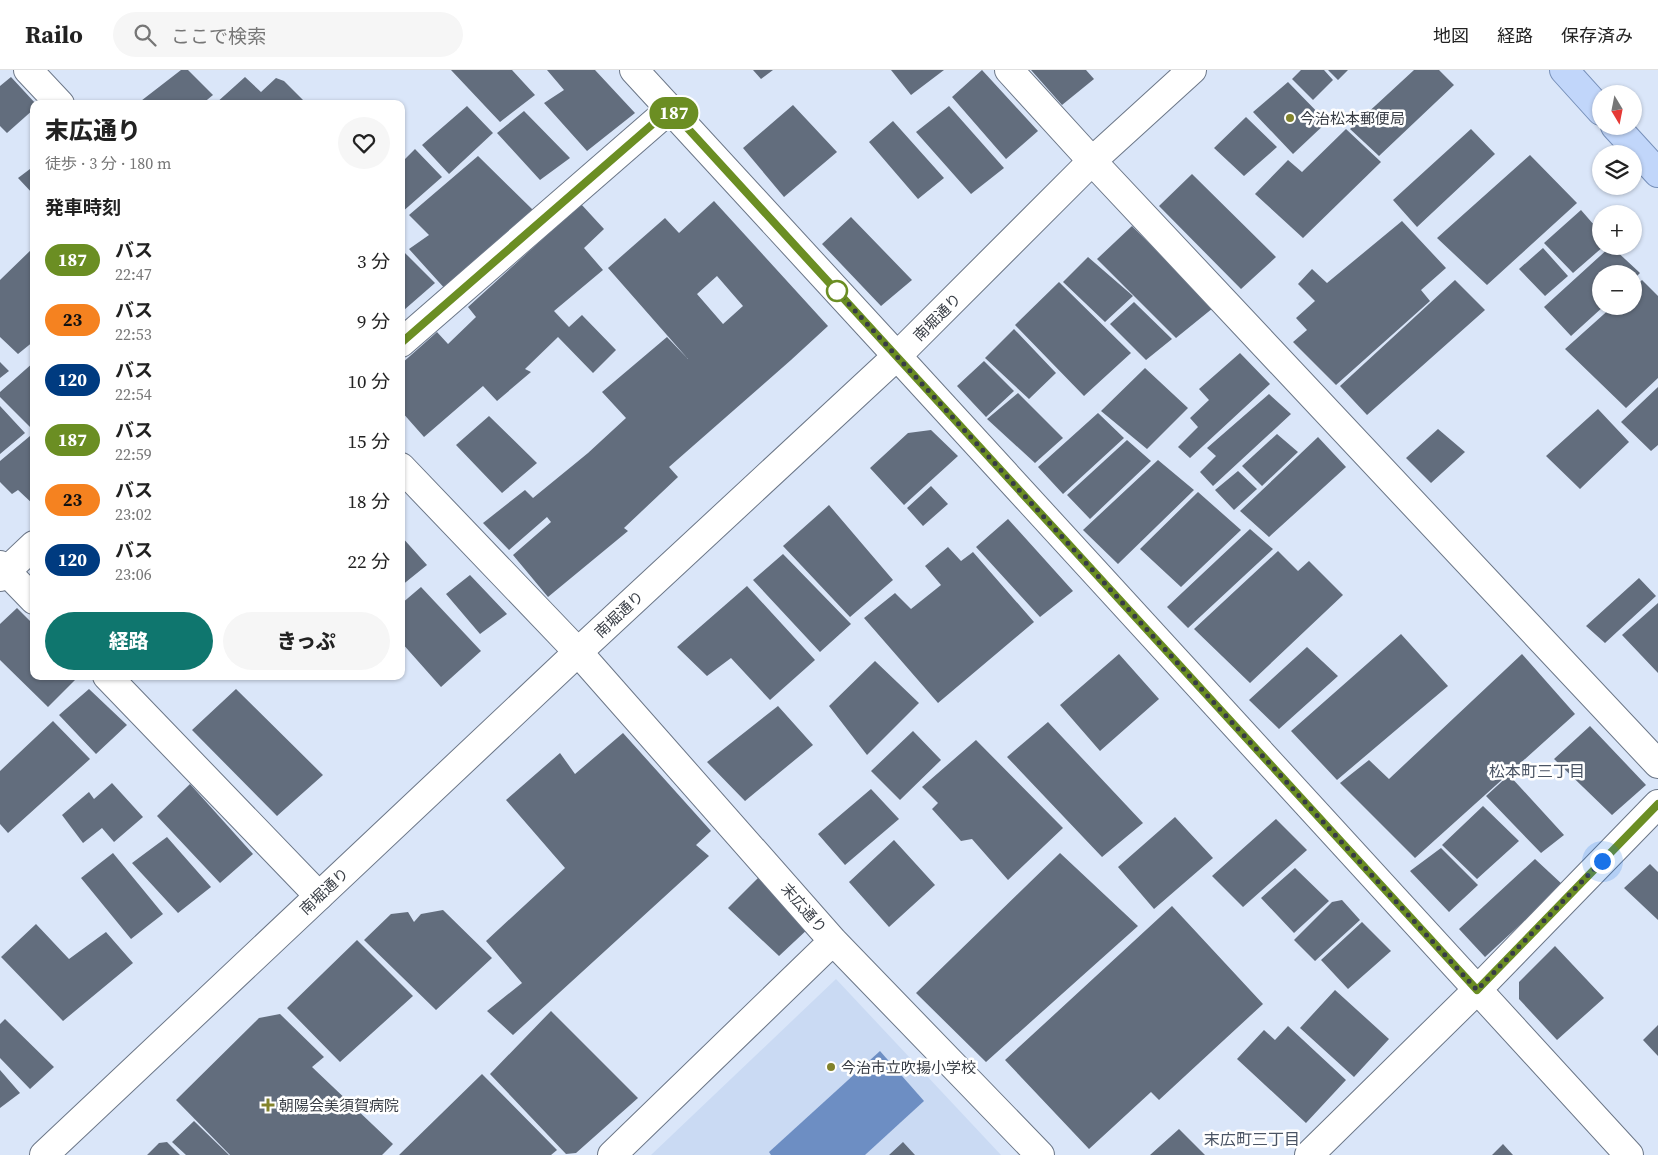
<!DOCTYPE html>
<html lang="ja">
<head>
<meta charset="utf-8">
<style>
	body { margin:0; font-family:"Source Serif 4","Noto Sans JP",serif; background:#f6f6f6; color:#222; height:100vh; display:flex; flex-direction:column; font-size:19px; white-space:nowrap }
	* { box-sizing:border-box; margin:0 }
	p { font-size:16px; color:#767676 }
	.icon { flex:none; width:28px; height:28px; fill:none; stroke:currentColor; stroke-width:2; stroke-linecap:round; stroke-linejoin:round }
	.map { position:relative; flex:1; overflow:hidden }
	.side { position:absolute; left:30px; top:30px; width:375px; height:580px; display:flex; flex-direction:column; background:#fff; border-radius:10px; box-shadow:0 1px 4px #0004 }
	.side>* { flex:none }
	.badge { padding:0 10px; border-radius:16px; font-size:18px; line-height:32px }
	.needle { width:32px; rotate:170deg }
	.tools { position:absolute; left:1592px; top:15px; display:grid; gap:10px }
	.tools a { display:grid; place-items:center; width:50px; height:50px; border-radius:50%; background:#fff; box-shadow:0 1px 4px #0004; font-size:25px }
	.you { position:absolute; width:25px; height:25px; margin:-12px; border:4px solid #fff; border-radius:50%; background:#1a73e8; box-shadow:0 0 0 8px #1a73e833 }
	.map>.badge { position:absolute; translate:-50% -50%; box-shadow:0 0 0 2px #fff }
	h2 { padding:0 15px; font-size:19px; line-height:45px }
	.round { display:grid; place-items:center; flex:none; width:52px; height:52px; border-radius:26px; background:#f6f6f6 }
	.head { display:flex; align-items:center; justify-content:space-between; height:85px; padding:0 15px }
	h1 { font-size:24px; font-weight:800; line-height:38px }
	.action { display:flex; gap:10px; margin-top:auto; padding:10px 15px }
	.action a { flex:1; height:58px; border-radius:30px; background:#0f766e; color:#fff; font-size:20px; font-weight:800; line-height:58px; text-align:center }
	.action a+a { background:#f6f6f6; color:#222 }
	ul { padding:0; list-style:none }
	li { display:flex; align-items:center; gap:15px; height:60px; padding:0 15px }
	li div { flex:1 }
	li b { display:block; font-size:19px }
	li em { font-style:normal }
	li .badge { min-width:55px; font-weight:700; text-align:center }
	header { display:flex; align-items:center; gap:30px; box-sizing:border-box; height:70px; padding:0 25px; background:#fff; border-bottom:1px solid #e0e0e0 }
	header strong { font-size:24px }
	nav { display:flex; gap:28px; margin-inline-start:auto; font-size:18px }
	.search { width:350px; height:45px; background:#f6f6f6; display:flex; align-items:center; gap:12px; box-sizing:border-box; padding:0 18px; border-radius:28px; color:#767676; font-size:19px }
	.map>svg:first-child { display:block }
	.built { fill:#cadaf3 }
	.water { fill:#6d8ec3 }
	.building { fill:#626d7d; fill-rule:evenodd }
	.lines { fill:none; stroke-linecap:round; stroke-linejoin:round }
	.minor-casing { stroke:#6b7687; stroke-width:30 }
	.tertiary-casing { stroke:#6b7687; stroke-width:30 }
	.primary-casing { stroke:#768fb8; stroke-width:30 }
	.minor { stroke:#fff; stroke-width:28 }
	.tertiary { stroke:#fff; stroke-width:28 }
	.primary { stroke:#c1d6fa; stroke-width:28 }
	.line-casing { stroke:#fff; stroke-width:11 }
	.line { stroke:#6b8e23; stroke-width:8 }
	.walk { stroke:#383d45; stroke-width:5; stroke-dasharray:0 9 }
	.poi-dot { fill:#82832c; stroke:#fff; stroke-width:2 }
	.stop-dot { fill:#fff; stroke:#6b8e23; stroke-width:2.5 }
	.labels { text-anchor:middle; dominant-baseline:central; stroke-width:5; stroke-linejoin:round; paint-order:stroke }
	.poi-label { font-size:15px; fill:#383d45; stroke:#fff; text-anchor:start }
	.street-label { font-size:15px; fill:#383d45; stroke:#fff }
	.neighbourhood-label { font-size:16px; fill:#4a5464; stroke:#fff }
</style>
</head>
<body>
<header>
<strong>Railo</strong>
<div class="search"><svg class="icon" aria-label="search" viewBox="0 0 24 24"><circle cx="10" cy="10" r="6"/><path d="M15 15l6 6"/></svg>ここで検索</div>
<nav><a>地図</a><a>経路</a><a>保存済み</a></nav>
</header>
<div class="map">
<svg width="1658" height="1085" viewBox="0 0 1658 1085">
	<rect width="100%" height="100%" fill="#dae6f9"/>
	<path class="built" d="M 836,909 L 1001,1085 L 651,1085 Z"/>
	<path class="water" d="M 880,981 L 924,1031 L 865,1085 L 771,1085 L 769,1082 Z"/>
	<path class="building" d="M 181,0 L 188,0 L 213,25 L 202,34 L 137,34 Z
		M 451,0 L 512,0 L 535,25 L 500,52 Z
		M 547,0 L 595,0 L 635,43 L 587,81 L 544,33 L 564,20 Z
		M 753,0 L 773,0 L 761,9 Z
		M 891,0 L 944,0 L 911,25 Z
		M 982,0 L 1038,61 L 1006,89 L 952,27 Z
		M 1031,0 L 1086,0 L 1094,9 L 1062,35 Z
		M 1301,0 L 1324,0 L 1333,10 L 1313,30 L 1292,9 Z
		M 1328,0 L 1348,0 L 1338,10 Z
		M 1414,0 L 1439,0 L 1454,15 L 1379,86 L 1350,59 Z
		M 11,7 L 36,34 L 34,34 L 34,39 L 7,63 L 0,56 L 0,16 Z
		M 245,7 L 261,22 L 276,8 L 284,11 L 307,34 L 215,34 Z
		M 1288,12 L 1327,52 L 1293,84 L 1253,42 Z
		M 793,35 L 837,82 L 784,127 L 743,78 Z
		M 467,36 L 493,63 L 449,104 L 422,75 Z
		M 949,36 L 1004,98 L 971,124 L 916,62 Z
		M 524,41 L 570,88 L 540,110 L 497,63 Z
		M 1246,47 L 1277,77 L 1244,106 L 1214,78 Z
		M 893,51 L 944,108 L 918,129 L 869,72 Z
		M 1346,59 L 1381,92 L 1303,168 L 1255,124 L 1288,90 L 1302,102 Z
		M 1471,59 L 1495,84 L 1417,157 L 1393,130 Z
		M 415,79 L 442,107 L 401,143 L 401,93 Z
		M 1530,85 L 1577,133 L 1487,215 L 1437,168 Z
		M 478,86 L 533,140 L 495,173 L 498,176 L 447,221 L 409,179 L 429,165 L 409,145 Z
		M 34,96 L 34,125 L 18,108 Z
		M 1192,104 L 1276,187 L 1241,219 L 1159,136 Z
		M 714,131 L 828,256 L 791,290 L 669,397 L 678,407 L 624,458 L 628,461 L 548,527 L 513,485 L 551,452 L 547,447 L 509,480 L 483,453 L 525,420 L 533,428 L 588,383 L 626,348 L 602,322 L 667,267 L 688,289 L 608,198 L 665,148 L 679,163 ZM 717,206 L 743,236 L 723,254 L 697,224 Z
		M 581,134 L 604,159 L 584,178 L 603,200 L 554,241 L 569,257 L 582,245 L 616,280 L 593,303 L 558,267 L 525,299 L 531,302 L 497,331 L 483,316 L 424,367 L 401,341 L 401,294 L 437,262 L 448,274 L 476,247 L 468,237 Z
		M 1581,140 L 1601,163 L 1601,176 L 1604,176 L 1573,203 L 1544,173 Z
		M 851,147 L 912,210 L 881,236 L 822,174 Z
		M 1402,151 L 1446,198 L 1421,220 L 1430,231 L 1336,315 L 1293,272 L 1307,260 L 1296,248 L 1315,231 L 1298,214 L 1312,199 L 1327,213 Z
		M 1132,156 L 1213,238 L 1176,268 L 1097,189 Z
		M 1611,176 L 1640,203 L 1634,209 L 1634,204 L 1601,204 L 1601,236 L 1604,236 L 1571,266 L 1544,237 Z
		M 34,177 L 34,271 L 18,284 L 0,267 L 0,210 Z
		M 1543,178 L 1568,206 L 1545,226 L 1519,199 Z
		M 401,179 L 435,213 L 404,240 L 401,237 Z
		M 1088,187 L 1133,226 L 1105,252 L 1063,212 Z
		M 1455,210 L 1485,240 L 1367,345 L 1340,316 Z
		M 1642,210 L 1658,226 L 1658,308 L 1626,338 L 1565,279 L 1613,236 L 1634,236 L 1634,217 Z
		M 1059,212 L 1131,283 L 1084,326 L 1015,255 Z
		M 1134,232 L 1172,269 L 1146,290 L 1110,254 Z
		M 1014,259 L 1056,303 L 1029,329 L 985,288 Z
		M 1240,283 L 1270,314 L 1190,388 L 1178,377 L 1198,357 L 1190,348 L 1209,330 L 1199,319 Z
		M 984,291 L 1014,321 L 986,347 L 957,316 Z
		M 0,292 L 9,301 L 0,308 Z
		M 34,292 L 34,361 L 0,327 L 0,322 Z
		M 1145,298 L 1188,338 L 1147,379 L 1101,341 Z
		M 1658,317 L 1658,375 L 1651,381 L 1621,352 Z
		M 1018,323 L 1063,368 L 1035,393 L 987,349 Z
		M 1269,324 L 1291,344 L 1213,416 L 1200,402 L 1216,386 L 1207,378 Z
		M 0,336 L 25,363 L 0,384 Z
		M 1598,339 L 1629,372 L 1580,419 L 1546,386 Z
		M 1098,343 L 1124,368 L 1063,424 L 1038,397 Z
		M 489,346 L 537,393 L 502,423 L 456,375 Z
		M 1438,359 L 1465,382 L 1431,413 L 1406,388 Z
		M 931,360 L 958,386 L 904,435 L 870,398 L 908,363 Z
		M 1277,364 L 1298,382 L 1262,416 L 1242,396 Z
		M 30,366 L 34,370 L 34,435 L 18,420 L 12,424 L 0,412 L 0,391 Z
		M 1318,367 L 1346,397 L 1269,467 L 1240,441 Z
		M 1127,370 L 1151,391 L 1090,449 L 1067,425 Z
		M 1158,390 L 1194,420 L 1118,494 L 1083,460 Z
		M 1238,401 L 1257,419 L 1234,440 L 1215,420 Z
		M 931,416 L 948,434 L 923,456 L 907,438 Z
		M 1198,422 L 1241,460 L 1181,517 L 1140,479 Z
		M 829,435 L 893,510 L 850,547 L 783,476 Z
		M 1008,449 L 1073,521 L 1040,547 L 976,477 Z
		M 1250,459 L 1273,479 L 1188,558 L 1167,537 Z
		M 401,466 L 427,495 L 401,516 Z
		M 948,477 L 961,491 L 973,482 L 1034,552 L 938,633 L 864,548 L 895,523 L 911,539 L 941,515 L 925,496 Z
		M 1278,481 L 1298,501 L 1309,491 L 1343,525 L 1250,613 L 1194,559 Z
		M 783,484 L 851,554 L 820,582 L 753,510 Z
		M 470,505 L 507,544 L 480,564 L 446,524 Z
		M 1639,508 L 1656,526 L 1605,573 L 1586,556 Z
		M 747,516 L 815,590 L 770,630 L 731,588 L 707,606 L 677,577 Z
		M 421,517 L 481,581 L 441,617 L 401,572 L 401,534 Z
		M 1658,533 L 1658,603 L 1622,565 Z
		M 17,538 L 34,555 L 34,606 L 79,606 L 48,637 L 0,590 L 0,554 Z
		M 1401,564 L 1448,616 L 1337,710 L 1291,661 Z
		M 1307,577 L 1338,606 L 1279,659 L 1249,630 Z
		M 1119,584 L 1159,629 L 1100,681 L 1060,635 Z
		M 1522,584 L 1575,644 L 1415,788 L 1340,713 L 1369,690 L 1389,709 Z
		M 875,591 L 919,633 L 867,685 L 829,636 Z
		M 89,619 L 127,655 L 96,684 L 59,645 Z
		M 236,619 L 323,705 L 277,746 L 192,660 Z
		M 778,636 L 813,675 L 745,731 L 707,692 Z
		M 53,651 L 90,689 L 8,763 L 0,754 L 0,701 Z
		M 1048,652 L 1143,753 L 1102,787 L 1007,687 Z
		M 1590,656 L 1646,715 L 1612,745 L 1554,689 Z
		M 913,661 L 941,690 L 900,730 L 871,701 Z
		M 623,663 L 711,761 L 696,775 L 709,786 L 513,965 L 487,941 L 522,913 L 486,871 L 565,798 L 506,730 L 560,683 L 575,704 Z
		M 976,670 L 1063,758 L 1008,810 L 972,769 L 961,771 L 932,739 L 938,733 L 922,717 Z
		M 1509,705 L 1564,765 L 1541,783 L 1486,726 Z
		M 112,713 L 143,747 L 114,772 L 102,758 L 83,773 L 62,745 L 89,722 L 94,729 Z
		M 190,714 L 253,784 L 220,813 L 157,746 Z
		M 871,719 L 899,749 L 845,795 L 818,764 Z
		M 1483,736 L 1519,771 L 1477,809 L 1442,775 Z
		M 1175,747 L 1213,788 L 1154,839 L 1118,797 Z
		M 1276,749 L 1307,780 L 1243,837 L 1212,806 Z
		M 167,767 L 211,817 L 178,843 L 132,793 Z
		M 894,770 L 935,815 L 889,857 L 849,812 Z
		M 1441,778 L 1478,815 L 1449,842 L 1410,801 Z
		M 113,783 L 163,844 L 131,869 L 81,808 Z
		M 1060,783 L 1138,856 L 986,992 L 916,923 Z
		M 1535,789 L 1563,815 L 1485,887 L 1459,859 Z
		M 1650,794 L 1658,802 L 1658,850 L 1624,818 Z
		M 1295,798 L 1329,831 L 1294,863 L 1261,828 Z
		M 758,808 L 810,857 L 779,886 L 728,838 Z
		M 1342,830 L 1360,850 L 1315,891 L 1294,870 L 1332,832 Z
		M 1172,836 L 1263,934 L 1159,1030 L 1151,1022 L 1089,1079 L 1005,990 Z
		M 443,840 L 492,888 L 436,940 L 364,870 L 391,844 L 408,842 L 414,852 L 421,844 Z
		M 1362,852 L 1391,881 L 1348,919 L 1321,890 Z
		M 36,854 L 69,889 L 106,862 L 133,893 L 63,951 L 1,887 Z
		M 357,870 L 413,926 L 340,992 L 287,938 Z
		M 1555,876 L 1604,928 L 1557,970 L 1519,929 L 1519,912 Z
		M 1335,920 L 1389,969 L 1354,1007 L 1300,958 Z
		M 551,941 L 638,1028 L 576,1083 L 566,1084 L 490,1004 Z
		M 280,944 L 324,987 L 312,997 L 393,1074 L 382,1085 L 230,1085 L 176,1030 L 259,948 Z
		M 5,949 L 54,997 L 30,1019 L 0,988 L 0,954 Z
		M 1658,955 L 1658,986 L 1643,970 Z
		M 1288,956 L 1346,1010 L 1306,1053 L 1237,989 L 1264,960 L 1275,970 Z
		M 0,1000 L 20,1023 L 0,1038 Z
		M 482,1004 L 557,1080 L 551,1085 L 399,1085 Z
		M 194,1051 L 229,1085 L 186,1085 L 172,1072 Z
		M 1179,1059 L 1205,1085 L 1150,1085 Z
		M 167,1072 L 180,1085 L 147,1085 L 159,1073 Z
		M 903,1072 L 915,1085 L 889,1085 Z
		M 1503,1074 L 1513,1085 L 1492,1085 Z"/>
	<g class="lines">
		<defs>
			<path id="minor" d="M 28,0 L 60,34
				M 1009,0 L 1092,91 L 1658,694
				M 401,273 L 670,39
				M 897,286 L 1629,1085
				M 401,397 L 578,582 L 833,871 L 1040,1085
				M 0,495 L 34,530
				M 0,507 L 34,475
				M 107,606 L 319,826
				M 612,1085 L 833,871
				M 1309,1085 L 1477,920 L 1658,734"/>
			<path id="tertiary" d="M 634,0 L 897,286
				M 44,1085 L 578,582 L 897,286 L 1092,91 L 1192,0"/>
			<path id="primary" d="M 1564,0 L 1601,41
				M 1615,56 L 1658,103"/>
		</defs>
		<use href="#minor" class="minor-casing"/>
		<use href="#tertiary" class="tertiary-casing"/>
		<use href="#primary" class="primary-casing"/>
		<use href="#minor" class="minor"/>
		<use href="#tertiary" class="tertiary"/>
		<use href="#primary" class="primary"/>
	</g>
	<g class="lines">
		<defs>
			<path id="line" d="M 401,273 L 670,39 L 1477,920 L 1658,734"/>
		</defs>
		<use href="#line" class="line-casing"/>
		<use href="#line" class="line"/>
		<path class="walk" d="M 837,221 L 1477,920 L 1602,791"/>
	</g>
	<g class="poi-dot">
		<circle cx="1290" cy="48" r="5"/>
		<circle cx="831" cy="997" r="5"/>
		<path d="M265.5 1027.5h5v5h5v5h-5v5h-5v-5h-5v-5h5z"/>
	</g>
	<circle class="stop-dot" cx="837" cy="221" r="10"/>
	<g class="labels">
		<g class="poi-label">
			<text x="1300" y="48">今治松本郵便局</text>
			<text x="841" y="997">今治市立吹揚小学校</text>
			<text x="279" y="1035">朝陽会美須賀病院</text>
		</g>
		<g class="street-label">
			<text transform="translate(937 247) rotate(-45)">南堀通り</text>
			<text transform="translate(619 544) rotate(-43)">南堀通り</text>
			<text transform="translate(324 821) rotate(-43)">南堀通り</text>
			<text transform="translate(804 838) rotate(49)">末広通り</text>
		</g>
		<g class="neighbourhood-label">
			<text x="1537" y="701">松本町三丁目</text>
			<text x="1252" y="1069">末広町三丁目</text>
		</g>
	</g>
</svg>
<div class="tools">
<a><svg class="needle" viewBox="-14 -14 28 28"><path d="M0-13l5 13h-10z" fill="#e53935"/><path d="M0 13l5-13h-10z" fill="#767676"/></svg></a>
<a><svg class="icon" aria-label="layers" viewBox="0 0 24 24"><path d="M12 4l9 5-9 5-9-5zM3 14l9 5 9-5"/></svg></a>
<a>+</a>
<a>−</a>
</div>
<div class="you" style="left:1602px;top:791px"></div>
<b class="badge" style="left:674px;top:43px;background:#6b8e23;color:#fff">187</b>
<section class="side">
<div class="head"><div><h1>末広通り</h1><p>徒歩 · 3 分 · 180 m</p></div><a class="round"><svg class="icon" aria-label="heart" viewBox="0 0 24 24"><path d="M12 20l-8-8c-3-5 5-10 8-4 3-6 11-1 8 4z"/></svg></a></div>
<h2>発車時刻</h2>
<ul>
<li><span class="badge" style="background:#6b8e23;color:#fff">187</span><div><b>バス</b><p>22:47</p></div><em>3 分</em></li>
<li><span class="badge" style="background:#f58220;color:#111">23</span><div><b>バス</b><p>22:53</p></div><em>9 分</em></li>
<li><span class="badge" style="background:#003b80;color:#fff">120</span><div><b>バス</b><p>22:54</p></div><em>10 分</em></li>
<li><span class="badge" style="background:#6b8e23;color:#fff">187</span><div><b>バス</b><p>22:59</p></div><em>15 分</em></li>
<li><span class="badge" style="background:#f58220;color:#111">23</span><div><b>バス</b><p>23:02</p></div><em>18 分</em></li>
<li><span class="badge" style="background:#003b80;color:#fff">120</span><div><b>バス</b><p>23:06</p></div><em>22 分</em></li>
</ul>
<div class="action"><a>経路</a><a>きっぷ</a></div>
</section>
</div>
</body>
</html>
